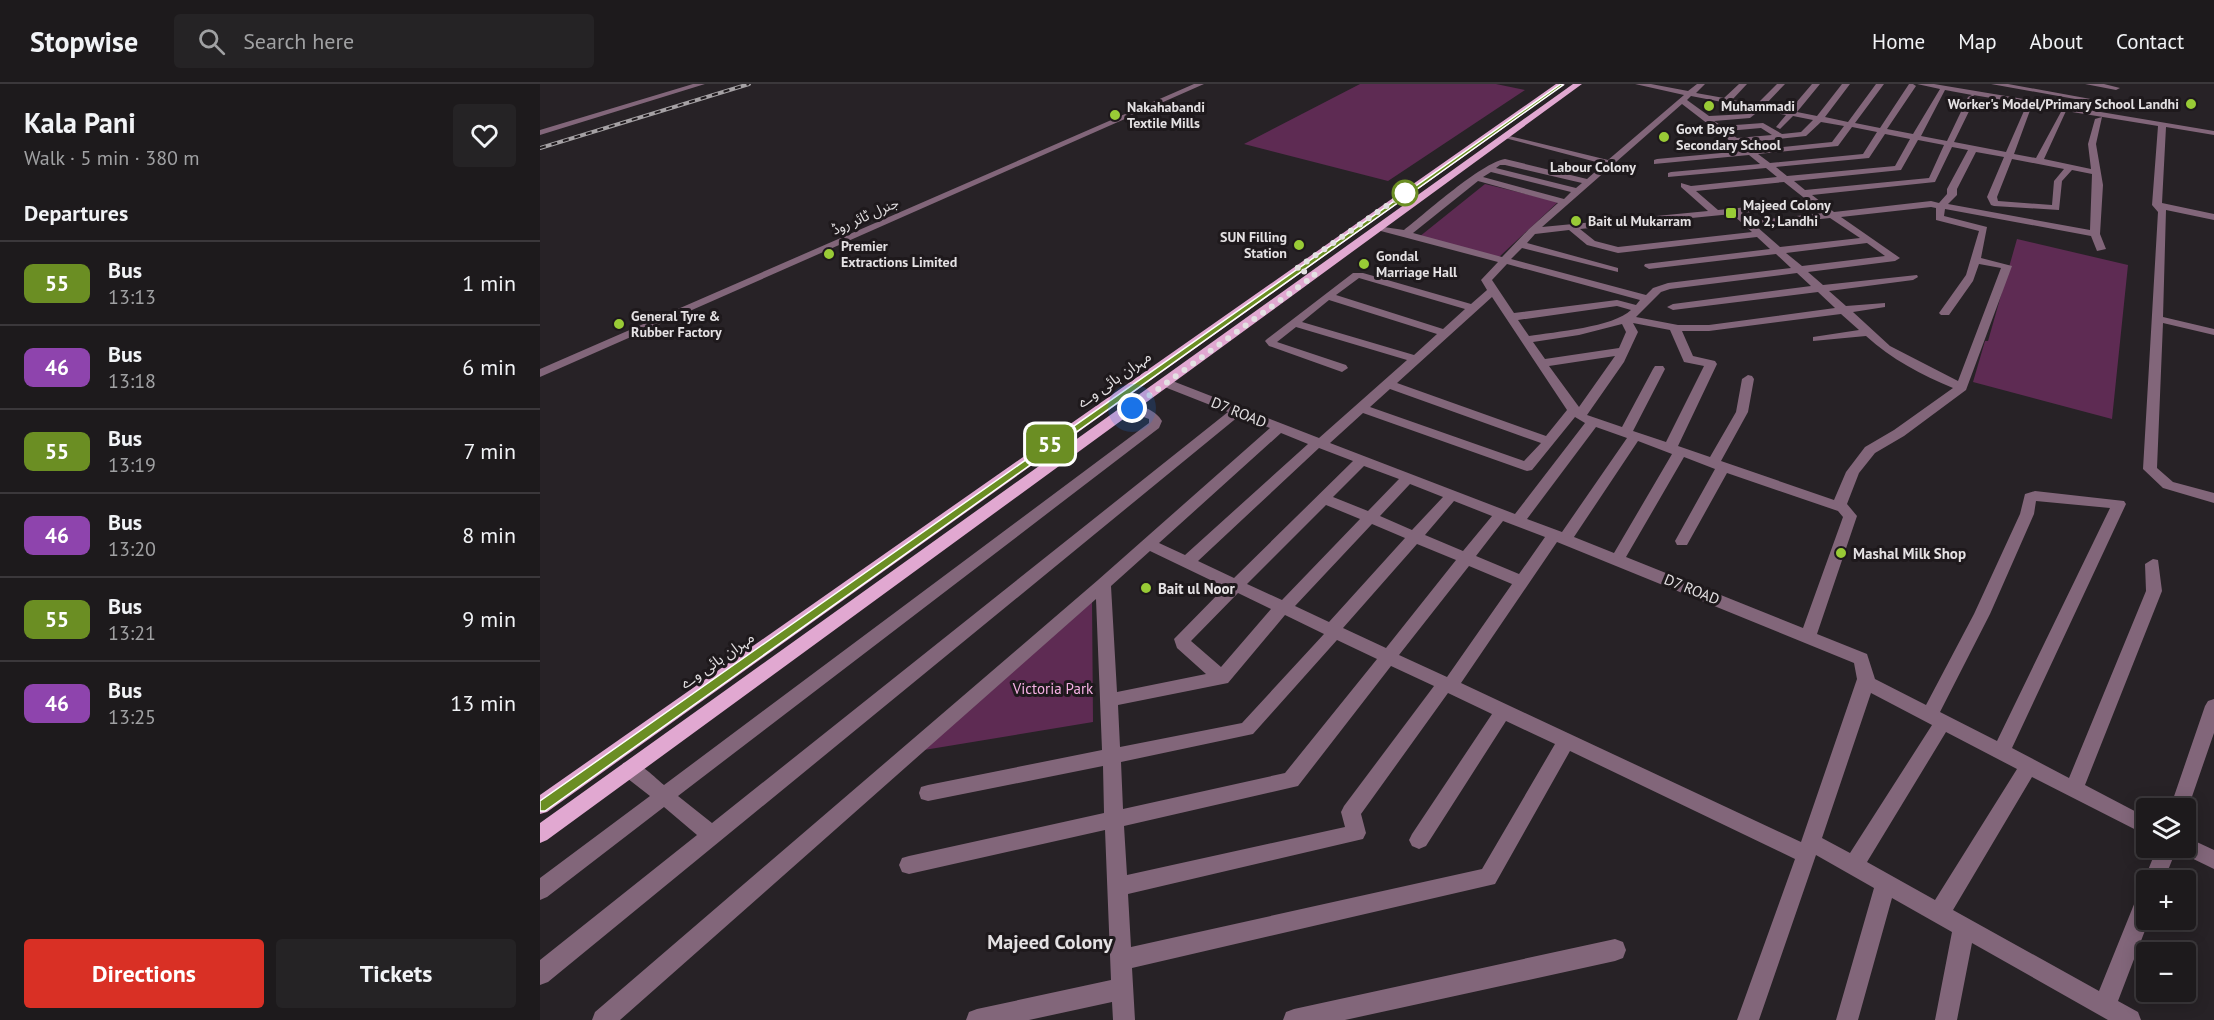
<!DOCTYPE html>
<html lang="en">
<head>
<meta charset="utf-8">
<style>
	body { margin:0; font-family:"PT Sans","Noto Sans Arabic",sans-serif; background:#252325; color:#f1f3f6; height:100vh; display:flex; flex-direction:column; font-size:22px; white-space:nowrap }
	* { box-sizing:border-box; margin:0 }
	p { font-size:20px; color:#a0a1a3 }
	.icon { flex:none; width:33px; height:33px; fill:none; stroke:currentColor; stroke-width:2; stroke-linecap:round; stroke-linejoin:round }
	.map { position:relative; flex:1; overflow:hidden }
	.drawer { display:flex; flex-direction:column; background:#1d1a1c; width:540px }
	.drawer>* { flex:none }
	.badge { padding:0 12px; border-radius:9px; font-size:21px; line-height:39px }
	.controls { position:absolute; left:1596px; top:714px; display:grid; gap:12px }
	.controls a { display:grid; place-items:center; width:60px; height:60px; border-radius:6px; background:#1d1a1c; box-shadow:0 3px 15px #0003,0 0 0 2px #3b383b; font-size:30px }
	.you { position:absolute; width:30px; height:30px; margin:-15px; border:4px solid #fff; border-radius:50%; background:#1a73e8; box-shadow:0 0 0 9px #1a73e833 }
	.map>.badge { position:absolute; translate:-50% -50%; box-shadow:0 0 0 3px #fff }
	h2 { padding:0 24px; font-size:22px; line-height:54px }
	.round { display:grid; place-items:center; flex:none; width:63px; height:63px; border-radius:6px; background:#252325 }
	.head { display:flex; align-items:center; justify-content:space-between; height:102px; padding:0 24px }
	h1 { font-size:28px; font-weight:800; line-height:45px }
	.action { display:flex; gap:12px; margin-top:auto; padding:12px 24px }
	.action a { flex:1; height:69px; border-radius:6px; background:#d93025; color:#fff; font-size:24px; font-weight:800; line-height:69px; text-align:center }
	.action a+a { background:#252325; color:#f1f3f6 }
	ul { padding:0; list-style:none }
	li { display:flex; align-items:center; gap:18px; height:84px; padding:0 24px; border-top:2px solid #3b383b }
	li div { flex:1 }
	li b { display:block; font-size:22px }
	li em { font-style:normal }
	li .badge { min-width:66px; font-weight:700; text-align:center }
	header { display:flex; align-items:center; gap:36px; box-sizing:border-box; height:84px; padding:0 30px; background:#1d1a1c; border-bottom:2px solid #3b383b }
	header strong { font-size:28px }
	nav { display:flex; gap:33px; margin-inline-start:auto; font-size:21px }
	.search { width:420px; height:54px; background:#252325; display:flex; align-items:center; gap:15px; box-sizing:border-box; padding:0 21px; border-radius:6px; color:#a0a1a3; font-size:22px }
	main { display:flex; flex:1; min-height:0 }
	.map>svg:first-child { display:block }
	.green { fill:#5e2b53 }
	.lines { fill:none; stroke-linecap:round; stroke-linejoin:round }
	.minor { fill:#82667a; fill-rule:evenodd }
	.major { fill:#e1a8d1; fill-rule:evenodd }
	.rail-casing { stroke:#a5a1a4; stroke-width:4 }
	.rail { stroke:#1e191c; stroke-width:2; stroke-dasharray:6; stroke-linecap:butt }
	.line { fill:#6b8e23; stroke:#fff; stroke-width:1.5 }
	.walk { stroke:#e4e1e3; stroke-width:6; stroke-dasharray:0 10.8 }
	.poi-dot { fill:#99cb36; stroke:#1e191c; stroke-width:2 }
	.stop-dot { fill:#fff; stroke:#6b8e23; stroke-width:3 }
	.labels { text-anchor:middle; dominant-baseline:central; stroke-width:6; stroke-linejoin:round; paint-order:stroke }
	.far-poi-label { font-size:14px; font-weight:bold; fill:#e4e1e3; stroke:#1e191c; text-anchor:start }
	.far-neighbourhood-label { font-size:14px; font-weight:bold; fill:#e4e1e3; stroke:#1e191c }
	.far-street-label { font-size:14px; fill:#e4e1e3; stroke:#1e191c }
	.street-label { font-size:15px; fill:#e4e1e3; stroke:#1e191c }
	.poi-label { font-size:15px; font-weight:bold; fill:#e4e1e3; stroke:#1e191c; text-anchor:start }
	.park-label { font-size:15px; fill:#f6b0e3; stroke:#1e191c }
	.near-neighbourhood-label { font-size:20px; font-weight:bold; fill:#e4e1e3; stroke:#1e191c }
</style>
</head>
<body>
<header>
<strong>Stopwise</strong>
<div class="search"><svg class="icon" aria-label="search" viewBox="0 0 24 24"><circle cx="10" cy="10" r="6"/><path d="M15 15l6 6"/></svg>Search here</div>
<nav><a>Home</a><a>Map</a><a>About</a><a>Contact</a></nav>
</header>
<main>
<section class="drawer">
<div class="head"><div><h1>Kala Pani</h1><p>Walk · 5 min · 380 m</p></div><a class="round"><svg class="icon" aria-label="heart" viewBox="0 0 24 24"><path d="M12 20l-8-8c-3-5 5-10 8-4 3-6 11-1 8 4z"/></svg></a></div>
<h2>Departures</h2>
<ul>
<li><span class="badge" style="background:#6b8e23;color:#fff">55</span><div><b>Bus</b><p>13:13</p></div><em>1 min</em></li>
<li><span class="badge" style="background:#8e44ad;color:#fff">46</span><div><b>Bus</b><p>13:18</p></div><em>6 min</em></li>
<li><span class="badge" style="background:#6b8e23;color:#fff">55</span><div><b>Bus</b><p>13:19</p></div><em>7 min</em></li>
<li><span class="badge" style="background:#8e44ad;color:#fff">46</span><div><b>Bus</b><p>13:20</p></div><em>8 min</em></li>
<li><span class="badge" style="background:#6b8e23;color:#fff">55</span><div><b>Bus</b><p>13:21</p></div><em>9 min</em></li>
<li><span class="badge" style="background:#8e44ad;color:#fff">46</span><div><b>Bus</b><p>13:25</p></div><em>13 min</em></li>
</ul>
<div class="action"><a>Directions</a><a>Tickets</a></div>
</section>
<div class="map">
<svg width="1674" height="936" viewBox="0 0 1674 936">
	<rect width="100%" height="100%" fill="#272226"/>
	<path class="green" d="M 820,0 L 956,0 L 985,6 L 848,97 L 704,60 Z
		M 945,100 L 1018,118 L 958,174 L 879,153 Z
		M 1477,155 L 1588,181 L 1572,335 L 1433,298 L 1445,257 L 1448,257 Z
		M 552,515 L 553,638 L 378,667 Z"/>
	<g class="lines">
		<path class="minor" d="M 153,0 L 165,0 L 0,51 L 0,46 Z
			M 654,0 L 664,0 L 0,293 L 0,285 Z
			M 1095,0 L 1111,0 L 1148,7 L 1157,0 L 1165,0 L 1156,9 L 1184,14 L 1199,0 L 1207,0 L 1192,16 L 1217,20 L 1237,0 L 1245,0 L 1224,22 L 1249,27 L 1272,0 L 1280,0 L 1257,28 L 1277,32 L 1302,0 L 1310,0 L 1285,33 L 1308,38 L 1336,0 L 1344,0 L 1315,39 L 1340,44 L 1369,0 L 1373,0 L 1376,2 L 1347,45 L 1373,50 L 1400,5 L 1377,0 L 1394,0 L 1674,47 L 1674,51 L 1626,43 L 1622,119 L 1674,130 L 1674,136 L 1626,126 L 1623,233 L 1674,245 L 1674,251 L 1623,239 L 1617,384 L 1633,398 L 1674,409 L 1674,419 L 1623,404 L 1603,385 L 1618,128 L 1612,121 L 1618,42 L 1526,27 L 1504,75 L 1551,85 L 1548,60 L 1555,35 L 1562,33 L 1556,60 L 1563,101 L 1560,150 L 1566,165 L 1557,167 L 1551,152 L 1405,125 L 1404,132 L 1447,143 L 1441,174 L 1472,182 L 1426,306 L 1364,352 L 1335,369 L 1319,389 L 1307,420 L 1317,432 L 1277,550 L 1327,570 L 1335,595 L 1386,621 L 1434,530 L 1480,430 L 1485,410 L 1495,407 L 1584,417 L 1586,420 L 1472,664 L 1529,694 L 1606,507 L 1605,480 L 1613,475 L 1618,476 L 1622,507 L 1545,701 L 1606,733 L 1606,751 L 1492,693 L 1413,826 L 1559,907 L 1599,808 L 1606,805 L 1606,836 L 1609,836 L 1578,917 L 1598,928 L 1601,936 L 1568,936 L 1432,859 L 1417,936 L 1395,936 L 1412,848 L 1352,814 L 1318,936 L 1296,936 L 1334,804 L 1276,771 L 1219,936 L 1197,936 L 1255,775 L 1030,667 L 955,800 L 592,884 L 595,936 L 573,936 L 572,918 L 489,936 L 426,936 L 429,928 L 437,925 L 571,896 L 565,746 L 369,790 L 362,788 L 359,781 L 362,774 L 369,772 L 564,729 L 563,682 L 388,717 L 381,715 L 379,709 L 381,703 L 388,701 L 562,666 L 556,515 L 80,936 L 52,936 L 55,928 L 558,496 L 730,344 L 699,332 L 8,898 L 0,901 L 0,876 L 157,751 L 124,723 L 7,813 L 0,816 L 0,794 L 110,712 L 83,691 L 81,685 L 83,679 C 98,674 113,692 124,701 L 609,339 L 609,335 L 588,327 L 588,321 C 599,319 617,327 622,337 L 619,344 L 138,712 L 172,739 L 688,328 L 622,302 L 622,296 L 630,296 L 779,354 L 867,276 L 756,243 L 737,258 L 806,281 L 808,284 L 802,288 L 729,262 L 725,257 L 727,255 L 813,189 L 823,189 L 931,220 L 947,206 L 941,196 L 958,178 L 837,146 L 837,142 L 864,146 C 886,129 941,79 965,75 L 1047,95 L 1064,80 L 961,53 L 965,51 L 1068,76 L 1144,11 ZM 1405,6 L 1432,11 L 1428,13 L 1407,57 L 1381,52 ZM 1433,11 L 1487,20 L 1466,68 L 1414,58 L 1436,13 ZM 1151,12 L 1213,24 L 1208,30 L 1169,32 L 1147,16 ZM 1142,20 L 1203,67 L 1117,75 L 1114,76 L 1114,80 L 1209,71 L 1220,80 L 1131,88 L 1128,89 L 1128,93 L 1226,84 L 1237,93 L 1151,102 L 1141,99 L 1141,103 L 1168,127 L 1002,143 ZM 1492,21 L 1522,26 L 1496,74 L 1474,70 ZM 1220,26 L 1246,31 L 1236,43 L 1240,45 L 1253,32 L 1273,36 L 1261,48 L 1242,50 L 1223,39 L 1182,42 L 1174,37 L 1210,34 ZM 1281,38 L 1304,42 L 1292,58 L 1212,66 L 1203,59 L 1266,52 ZM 1312,43 L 1337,48 L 1323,70 L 1230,79 L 1218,70 L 1298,62 ZM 1221,44 L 1232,51 L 1197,54 L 1187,47 ZM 1345,50 L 1370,55 L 1355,82 L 1247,92 L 1236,83 L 1329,74 ZM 1378,56 L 1404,61 L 1389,94 L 1265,106 L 1254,97 L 1361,86 ZM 1412,63 L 1428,66 L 1407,105 L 1407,110 L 1399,119 L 1391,117 L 1294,128 L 1272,111 L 1395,98 ZM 1436,68 L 1464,73 L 1447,113 L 1451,121 L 1454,122 L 1519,126 L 1522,97 L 1532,86 L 1552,90 L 1550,146 L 1408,120 L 1417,111 L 1417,105 ZM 1472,75 L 1524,85 L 1514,97 L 1512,121 L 1458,117 L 1457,113 ZM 960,81 L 965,81 L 1042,99 L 1036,104 L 956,84 ZM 951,88 L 1031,108 L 1024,115 L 943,93 ZM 938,97 L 1018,119 L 989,145 L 962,173 L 873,149 ZM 1244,98 L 1268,117 L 1178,126 L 1156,107 ZM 1275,122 L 1284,129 L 1211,137 L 1202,129 ZM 1391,123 L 1396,124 L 1396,136 L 1439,147 L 1426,191 L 1399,229 L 1401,231 L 1409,231 L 1433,197 L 1439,180 L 1461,184 L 1418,297 L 1350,262 L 1313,228 L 1345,223 L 1345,219 L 1306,222 L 1289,207 L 1373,196 L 1378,193 L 1377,191 L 1283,201 L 1268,188 L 1355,177 L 1360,174 L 1301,133 ZM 1192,130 L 1212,148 L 1078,163 L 1055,157 L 1040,145 ZM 1290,134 L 1320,154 L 1240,163 L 1216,142 ZM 1029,146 L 1047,161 L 1078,169 L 1217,153 L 1230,165 L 1105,180 L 1104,182 L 1109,185 L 1236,170 L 1251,184 L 1128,199 L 1113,204 L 1106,211 L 971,175 L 982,164 L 1078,188 L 1078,184 L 987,159 L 995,150 ZM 1327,159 L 1345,172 L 1262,182 L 1246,169 ZM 967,180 L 1100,216 L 1096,221 L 1077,216 L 974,229 L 952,196 ZM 1257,189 L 1271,202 L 1133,220 L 1127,223 L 1133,226 L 1278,208 L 1295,224 L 1169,241 L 1138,241 L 1096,233 L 1121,208 L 1130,205 ZM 819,194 L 925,225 L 903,245 L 796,211 ZM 952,213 L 1027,326 L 1006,352 L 857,299 ZM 789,216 L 897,250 L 874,271 L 762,238 ZM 1077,222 L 1091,226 C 1074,243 1014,248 989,252 L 978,236 ZM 1301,230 L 1319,246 L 1273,253 L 1273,257 L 1326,252 C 1351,275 1382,291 1413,304 L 1354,346 L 1325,363 L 1306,388 L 1294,416 L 1181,377 L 1208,328 L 1214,295 L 1212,292 L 1208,291 L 1202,295 L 1196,328 L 1170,373 L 1138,362 L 1177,280 L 1175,277 L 1153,272 L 1142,247 L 1169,247 ZM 1093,239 L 1130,246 L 1144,278 L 1164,282 L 1126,358 L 1093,347 L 1125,285 L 1123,282 L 1115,282 L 1113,285 L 1082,343 L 1047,331 L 1084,278 L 1098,248 ZM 1082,240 L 1086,248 L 1079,264 L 1005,275 L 993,258 L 1039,251 ZM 1075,272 L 1039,323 L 1009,282 ZM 850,305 L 1001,359 L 984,377 L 830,323 ZM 823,329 L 987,387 L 992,386 L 1035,333 L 1045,339 L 975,430 L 790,359 ZM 1056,343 L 1087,354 L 1022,448 L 987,435 ZM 741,349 L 768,360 L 645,471 L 619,459 ZM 1098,357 L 1132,370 L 1074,469 L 1034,453 ZM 779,364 L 813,377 L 694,494 L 658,477 ZM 1144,373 L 1175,385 L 1135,457 L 1137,461 L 1147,461 L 1187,389 L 1298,427 L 1303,433 L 1263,544 L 1086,473 ZM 824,382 L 859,395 L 828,427 L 793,413 ZM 870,400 L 903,413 L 872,446 L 840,432 ZM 914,417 L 952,432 L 923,467 L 885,451 ZM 1496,417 L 1570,424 L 1457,657 L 1400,628 L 1450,530 L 1494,430 ZM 786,421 L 820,435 L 742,516 L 707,500 ZM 963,437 L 1005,453 L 979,490 L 936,472 ZM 832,440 L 865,454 L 789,538 L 755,522 ZM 1017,458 L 1314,579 L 1317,595 L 1261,758 L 921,599 ZM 877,460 L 916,476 L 846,564 L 803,544 ZM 610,467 L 685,503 L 634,555 L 637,564 L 666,590 L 577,608 L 571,502 ZM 929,482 L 972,500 L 907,593 L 859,571 ZM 698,509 L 731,525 L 681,583 L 651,557 ZM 745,531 L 784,550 L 702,639 L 580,663 L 578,621 L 688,599 ZM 797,556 L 837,575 L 745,689 L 583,725 L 581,678 L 713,650 ZM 851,582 L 894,602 L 804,722 L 801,728 L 805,743 L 587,791 L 584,742 L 758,702 ZM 908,609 L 952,630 L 872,750 L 869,756 L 872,762 L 879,765 L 886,762 L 966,637 L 1015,660 L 942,785 L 591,863 L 588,810 L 823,755 L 826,749 L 821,730 ZM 1331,609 L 1392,641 L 1310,769 L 1282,754 ZM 1406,648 L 1477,685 L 1395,816 L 1327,778 Z
			M 1451,0 L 1468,0 L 1578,20 L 1574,22 Z
			M 1545,0 L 1564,0 L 1580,4 L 1576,6 Z
			M 1674,615 L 1674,649 L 1646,730 L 1646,724 L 1630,724 L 1665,622 L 1668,617 Z
			M 1646,753 L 1674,766 L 1674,785 L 1639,768 L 1637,764 L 1646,764 Z
			M 1617,764 L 1637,764 L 1624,796 L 1606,796 L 1606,802 L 1604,796 Z
			M 1075,855 L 1083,858 L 1086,866 L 1083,874 L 1075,877 L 805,936 L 743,936 L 746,928 L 754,925 Z"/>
		<path class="major" d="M 1016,0 L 1025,0 L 7,728 L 0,730 L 0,711 Z
			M 1033,0 L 1042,0 L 7,756 L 0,759 L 0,739 Z"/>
		<defs>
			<path id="rail" d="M 0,64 L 209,0"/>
		</defs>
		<use href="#rail" class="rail-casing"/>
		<use href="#rail" class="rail"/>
	</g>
	<path class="line" d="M 1021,0 L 1023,1 L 5,727 L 0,727 L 0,717 Z"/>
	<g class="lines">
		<path class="walk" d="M 592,324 L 775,191 L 756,185 L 865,109"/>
	</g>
	<g class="poi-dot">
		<circle cx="1651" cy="20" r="6"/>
		<circle cx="1169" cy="22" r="6"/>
		<circle cx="575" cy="31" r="6"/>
		<circle cx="1124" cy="53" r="6"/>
		<rect x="1185" y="123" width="12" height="12" rx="3"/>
		<circle cx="1036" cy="137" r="6"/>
		<circle cx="759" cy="161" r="6"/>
		<circle cx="289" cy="170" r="6"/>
		<circle cx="824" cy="180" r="6"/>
		<circle cx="79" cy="240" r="6"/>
		<circle cx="1301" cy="469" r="6"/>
		<circle cx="606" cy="504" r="6"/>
	</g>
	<circle class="stop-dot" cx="865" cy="109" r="12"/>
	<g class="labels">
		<g class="far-poi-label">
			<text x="1639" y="20" text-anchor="end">Worker's Model/Primary School Landhi</text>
			<text x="1181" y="22">Muhammadi</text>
			<text x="587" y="23">Nakahabandi<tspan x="587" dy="16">Textile Mills</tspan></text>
			<text x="1136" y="45">Govt Boys<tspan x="1136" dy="16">Secondary School</tspan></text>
			<text x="1203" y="121">Majeed Colony<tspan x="1203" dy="16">No 2, Landhi</tspan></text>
			<text x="1048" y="137">Bait ul Mukarram</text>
			<text x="747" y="153" text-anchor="end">SUN Filling<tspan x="747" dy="16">Station</tspan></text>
			<text x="301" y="162">Premier<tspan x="301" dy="16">Extractions Limited</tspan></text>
			<text x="836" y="172">Gondal<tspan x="836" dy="16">Marriage Hall</tspan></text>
			<text x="91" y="232">General Tyre &amp;<tspan x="91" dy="16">Rubber Factory</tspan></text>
		</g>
		<g class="far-neighbourhood-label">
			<text x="1053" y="83">Labour Colony</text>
		</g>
		<g class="far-street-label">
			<text transform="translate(325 132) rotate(-24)">جنرل ٹائر روڈ</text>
		</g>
		<g class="street-label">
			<text transform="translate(574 295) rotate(-35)">مہران ہائی وے</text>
			<text transform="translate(699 328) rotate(22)">D7 ROAD</text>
			<text transform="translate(1152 505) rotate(22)">D7 ROAD</text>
			<text transform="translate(177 576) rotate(-35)">مہران ہائی وے</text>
		</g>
		<g class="poi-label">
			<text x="1313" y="469">Mashal Milk Shop</text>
			<text x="618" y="504">Bait ul Noor</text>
		</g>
		<g class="park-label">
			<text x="513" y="604">Victoria Park</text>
		</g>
		<g class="near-neighbourhood-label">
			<text x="510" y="858">Majeed Colony</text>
		</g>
	</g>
</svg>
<div class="controls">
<a><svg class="icon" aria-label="layers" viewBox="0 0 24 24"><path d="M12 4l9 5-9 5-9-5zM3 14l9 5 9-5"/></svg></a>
<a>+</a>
<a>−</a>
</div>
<div class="you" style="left:592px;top:324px"></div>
<b class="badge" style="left:510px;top:360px;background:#6b8e23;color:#fff">55</b>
</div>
</main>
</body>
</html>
